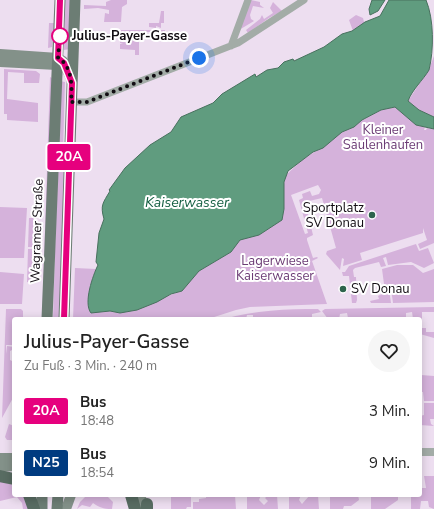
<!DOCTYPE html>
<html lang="de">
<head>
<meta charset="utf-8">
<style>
	body { margin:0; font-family:"Nunito Sans",sans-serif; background:#f6f6f6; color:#222; height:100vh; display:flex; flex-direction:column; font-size:15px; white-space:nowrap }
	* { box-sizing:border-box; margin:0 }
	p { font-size:13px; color:#767676 }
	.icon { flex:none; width:22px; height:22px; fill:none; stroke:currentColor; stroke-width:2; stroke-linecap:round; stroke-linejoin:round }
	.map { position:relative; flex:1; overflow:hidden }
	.details { position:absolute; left:12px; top:317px; width:410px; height:180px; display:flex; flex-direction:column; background:#fff; border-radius:4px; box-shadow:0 2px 10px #0003 }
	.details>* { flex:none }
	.badge { padding:0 8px; border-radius:3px; font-size:14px; line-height:26px }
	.you { position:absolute; width:20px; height:20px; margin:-10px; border:3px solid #fff; border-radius:50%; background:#1a73e8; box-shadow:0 0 0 6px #1a73e833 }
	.map>.badge { position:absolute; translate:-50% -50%; box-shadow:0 0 0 2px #fff }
	.round { display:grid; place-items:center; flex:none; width:42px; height:42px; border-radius:21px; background:#f6f6f6 }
	.head { display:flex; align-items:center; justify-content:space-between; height:68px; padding:0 12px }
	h1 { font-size:19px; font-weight:600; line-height:30px }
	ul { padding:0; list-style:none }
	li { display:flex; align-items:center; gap:12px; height:52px; padding:0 12px }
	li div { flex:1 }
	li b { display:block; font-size:15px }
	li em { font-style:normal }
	li .badge { min-width:44px; font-weight:700; text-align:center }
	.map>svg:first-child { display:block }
	.green { fill:#d5b2db; fill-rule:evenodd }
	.water { fill:#609c7f; stroke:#48715e }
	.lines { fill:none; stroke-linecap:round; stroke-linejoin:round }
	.minor { stroke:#a3aca7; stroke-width:7 }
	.tertiary { stroke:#a3aca7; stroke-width:8 }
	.secondary { stroke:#839189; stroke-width:10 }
	.primary { stroke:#6c7d74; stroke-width:11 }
	.motorway { stroke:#586c62; stroke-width:12 }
	.line-casing { stroke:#fff; stroke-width:9 }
	.line { stroke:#e6007e; stroke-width:6 }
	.walk { stroke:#110c12; stroke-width:4; stroke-dasharray:0 7.2 }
	.stop-dot { fill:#fff; stroke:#e6007e; stroke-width:2 }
	.poi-dot { fill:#2d644c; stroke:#fff; stroke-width:1.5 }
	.labels { text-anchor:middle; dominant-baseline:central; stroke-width:4; stroke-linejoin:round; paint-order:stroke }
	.stop-label { font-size:13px; font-weight:bold; fill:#110c12; stroke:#fff; text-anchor:start }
	.park-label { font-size:13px; fill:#6c3c75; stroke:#fff }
	.poi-label { font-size:13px; fill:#110c12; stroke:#fff; text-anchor:end }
	.street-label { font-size:13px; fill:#110c12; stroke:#fff }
	.water-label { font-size:14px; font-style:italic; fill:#166043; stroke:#fff }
</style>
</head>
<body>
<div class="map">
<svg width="434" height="509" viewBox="0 0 434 509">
	<rect width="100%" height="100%" fill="#eddef0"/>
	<path class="green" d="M 64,0 L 72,0 L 70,49 L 64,50 Z
		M 111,0 L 127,0 L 127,4 L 122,7 L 121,22 L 104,22 L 105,13 L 109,14 L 109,10 L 98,8 L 84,9 L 84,5 L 106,6 L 106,2 Z
		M 251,0 L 260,2 L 260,5 L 264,8 L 253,6 L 250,15 L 251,19 L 254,21 L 239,30 Z
		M 273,2 L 282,11 L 269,18 L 248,33 L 246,30 L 260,19 L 262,15 L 264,19 L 273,13 L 270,8 Z
		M 161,11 L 164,11 L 164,23 L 161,23 L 161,28 L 156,26 L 156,28 L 149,27 L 149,23 L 159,23 Z
		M 356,15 L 363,18 L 364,22 L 369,21 L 353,31 L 349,20 Z
		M 49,23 L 54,23 L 52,47 L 48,48 Z
		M 121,30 L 165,30 L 165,32 L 139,32 L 139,55 L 135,55 L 135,50 L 120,49 L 120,44 L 123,44 L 120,43 Z
		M 434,56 L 434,117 L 419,110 L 408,101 L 429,69 Z
		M 4,69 L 36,71 L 40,74 L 39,83 L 24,83 L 24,73 L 8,72 L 7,99 L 38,103 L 38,122 L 7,120 L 7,114 L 4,114 Z
		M 50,77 L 52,78 L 43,319 L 42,319 Z
		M 60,81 L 65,82 L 63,152 L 65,202 L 61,319 L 53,319 Z
		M 395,107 L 416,125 L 425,127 L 424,130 L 426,130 L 427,128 L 434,129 L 434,243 L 420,249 L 418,244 L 427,240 L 423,228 L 423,233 L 360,253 L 362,260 L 343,266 L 344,259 L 342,258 L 340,270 L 326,254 L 327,251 L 336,248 L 322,198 L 305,202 L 313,235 L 307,238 L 307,240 L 313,258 L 317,257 L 318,258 L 312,261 L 327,304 L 250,307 L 236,310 L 208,319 L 73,319 L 75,268 L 96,269 L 89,291 L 165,297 L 181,291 L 199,271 L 231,252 L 239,238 L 259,235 L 280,221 L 284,212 L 283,193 L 285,176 L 302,160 L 333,140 L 333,137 L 359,120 L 365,119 L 381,110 ZM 318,185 L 321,190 L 319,194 L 312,196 L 310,191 L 302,194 L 303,198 L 299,200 L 308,233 L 305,234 L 291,195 Z
		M 0,207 L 27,208 L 24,258 L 0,258 Z
		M 29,218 L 34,218 L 33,247 L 28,247 Z
		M 416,244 L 419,251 L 428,248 L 434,263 L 424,268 L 411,262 L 388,265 L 386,257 L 383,258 L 386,266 L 381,267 L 379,262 L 355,268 L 353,270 L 354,277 L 356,277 L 357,300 L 356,303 L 352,303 L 349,276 L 343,276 L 342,272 L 345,272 L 349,266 Z
		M 28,249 L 33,249 L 32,283 L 27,282 Z
		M 397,265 L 413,265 L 423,273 L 434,269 L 434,302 L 393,303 L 391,288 L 384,284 L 382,269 Z
		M 0,272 L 24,274 L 22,304 L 0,304 Z
		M 385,287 L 389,290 L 391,303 L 371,303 L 370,301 L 379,299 L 378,296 L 382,294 L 380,289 Z
		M 434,307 L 434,312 L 422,312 L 422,328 L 426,328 L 426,332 L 434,332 L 434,338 L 420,334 L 420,319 L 413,319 L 412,312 L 406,313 L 406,317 L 348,318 L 347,313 L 340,314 L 339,319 L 328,319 L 322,311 L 325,309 Z
		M 6,309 L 21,309 L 23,311 L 23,319 L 14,319 L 14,345 L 6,345 L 6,354 L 7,346 L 14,347 L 14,349 L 10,351 L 10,360 L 14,362 L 14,396 L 2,418 Z
		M 318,309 L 321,312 L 312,314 L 312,318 L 253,319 L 253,315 L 247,315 L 246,319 L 224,319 C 255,310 286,309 318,309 Z
		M 420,373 L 421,375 L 434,376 L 434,401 L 424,401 L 423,392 L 420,392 Z
		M 424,403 L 434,403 L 434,419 L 430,419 L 431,424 L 434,426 L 420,425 L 420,416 L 424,415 Z
		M 9,424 L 14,426 L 14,440 L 7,440 L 5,437 Z
		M 420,464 C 421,473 422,480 422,488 L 426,488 L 424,476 L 434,476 L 434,509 L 429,507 L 428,501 L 421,501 L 420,509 L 411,509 L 411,495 L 420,495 Z
		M 0,481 L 14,485 L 14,495 L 25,495 L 30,509 L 23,509 L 22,503 L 17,497 L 0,501 Z
		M 87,495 L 106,495 L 113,502 L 112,509 C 103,509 99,507 93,503 L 90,507 L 82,505 L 77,509 L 80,502 Z
		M 175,495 L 191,495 L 191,507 L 187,507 L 186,509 L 171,509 L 171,497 L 175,497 Z
		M 206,495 L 235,495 L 236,509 L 193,509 L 193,502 L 199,502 L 199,499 L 206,498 Z
		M 247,495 L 261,495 L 259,500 L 264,505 L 268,501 L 265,498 L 268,495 L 277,495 L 278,509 L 247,509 Z
		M 289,495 L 301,495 L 299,500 L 302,504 L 310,495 L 318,495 L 319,509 L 289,509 Z
		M 330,495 L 358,495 L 359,500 L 351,506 L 344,506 L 343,509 L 330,509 Z
		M 371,495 L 398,495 L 398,500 L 385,509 L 371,509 Z"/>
	<path class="water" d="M 372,0 L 385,0 L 378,11 L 370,15 L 369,9 Z
		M 389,0 L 426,0 C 434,19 434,50 429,70 C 423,80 412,90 408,101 L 419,110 L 434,117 L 434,129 L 416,125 L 395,107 L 381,110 L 362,120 L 354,127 L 342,132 L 323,148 L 313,152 L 288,171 L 284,182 L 284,209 L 282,220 L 259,235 L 240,240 L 231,252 L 199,271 L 182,291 L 171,294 L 157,302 L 137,310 L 120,313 L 110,311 L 91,313 C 83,303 93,275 98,265 L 96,262 L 99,233 L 104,219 C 100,205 103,203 110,191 L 109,190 L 125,168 L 150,145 L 171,132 L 181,117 L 213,103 L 222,94 L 255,74 L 256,77 L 267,70 L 278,68 L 284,62 L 293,59 L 294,61 L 324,47 L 342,34 L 352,31 L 365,22 L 380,16 Z"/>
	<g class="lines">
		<path class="minor" d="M 231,46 L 248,0
			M 71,102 L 87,102 L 238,43 L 304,0"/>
		<path class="tertiary" d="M 420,452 L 434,452"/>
		<path class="secondary" d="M 0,54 L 58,58 L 63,61 L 72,81
			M 0,62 L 57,65 L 63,63
			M 0,458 L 14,458
			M 0,467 L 14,466
			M 141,495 L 142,509
			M 66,509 L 71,495"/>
		<path class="primary" d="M 47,319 L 60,0
			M 64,319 L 75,0
			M 42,509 L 42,495
			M 57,509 L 58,495"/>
		<path class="motorway" d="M 0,476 L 14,479
			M 29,495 L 34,509
			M 131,495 L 135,509
			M 147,504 L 147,509"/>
	</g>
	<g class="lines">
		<defs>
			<path id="line" d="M 60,0 L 58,58 L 64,63 L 72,83 L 64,319"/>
		</defs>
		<use href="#line" class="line-casing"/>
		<use href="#line" class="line"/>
		<path class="walk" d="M 60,36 L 58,58 C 73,66 72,88 71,102 L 87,102 L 199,58"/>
	</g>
	<circle class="stop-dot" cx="60" cy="36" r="8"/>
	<g class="poi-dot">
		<circle cx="372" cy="215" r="4"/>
		<circle cx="343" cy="289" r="4"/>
	</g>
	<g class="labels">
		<g class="stop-label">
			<text x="72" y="36">Julius-Payer-Gasse</text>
		</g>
		<g class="park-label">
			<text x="383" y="130">Kleiner<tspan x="383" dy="15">Säulenhaufen</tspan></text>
			<text x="275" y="261">Lagerwiese<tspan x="275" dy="15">Kaiserwasser</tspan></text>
		</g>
		<g class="poi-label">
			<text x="364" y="208">Sportplatz<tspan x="364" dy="15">SV Donau</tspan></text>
			<text x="351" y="289" text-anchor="start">SV Donau</text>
		</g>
		<g class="street-label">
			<text transform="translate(37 231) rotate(-88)">Wagramer Straße</text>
		</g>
		<g class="water-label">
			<text x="187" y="202">Kaiserwasser</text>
		</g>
	</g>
</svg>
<div class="you" style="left:199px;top:58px"></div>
<b class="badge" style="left:69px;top:157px;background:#e6007e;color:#fff">20A</b>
<section class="details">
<div class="head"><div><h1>Julius-Payer-Gasse</h1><p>Zu Fuß · 3 Min. · 240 m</p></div><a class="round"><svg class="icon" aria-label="heart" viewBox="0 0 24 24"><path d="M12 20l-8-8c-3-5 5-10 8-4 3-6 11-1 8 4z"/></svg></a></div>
<ul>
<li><span class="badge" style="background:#e6007e;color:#fff">20A</span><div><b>Bus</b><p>18:48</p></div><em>3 Min.</em></li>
<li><span class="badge" style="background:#003b80;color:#fff">N25</span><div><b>Bus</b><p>18:54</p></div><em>9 Min.</em></li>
</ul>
</section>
</div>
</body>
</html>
